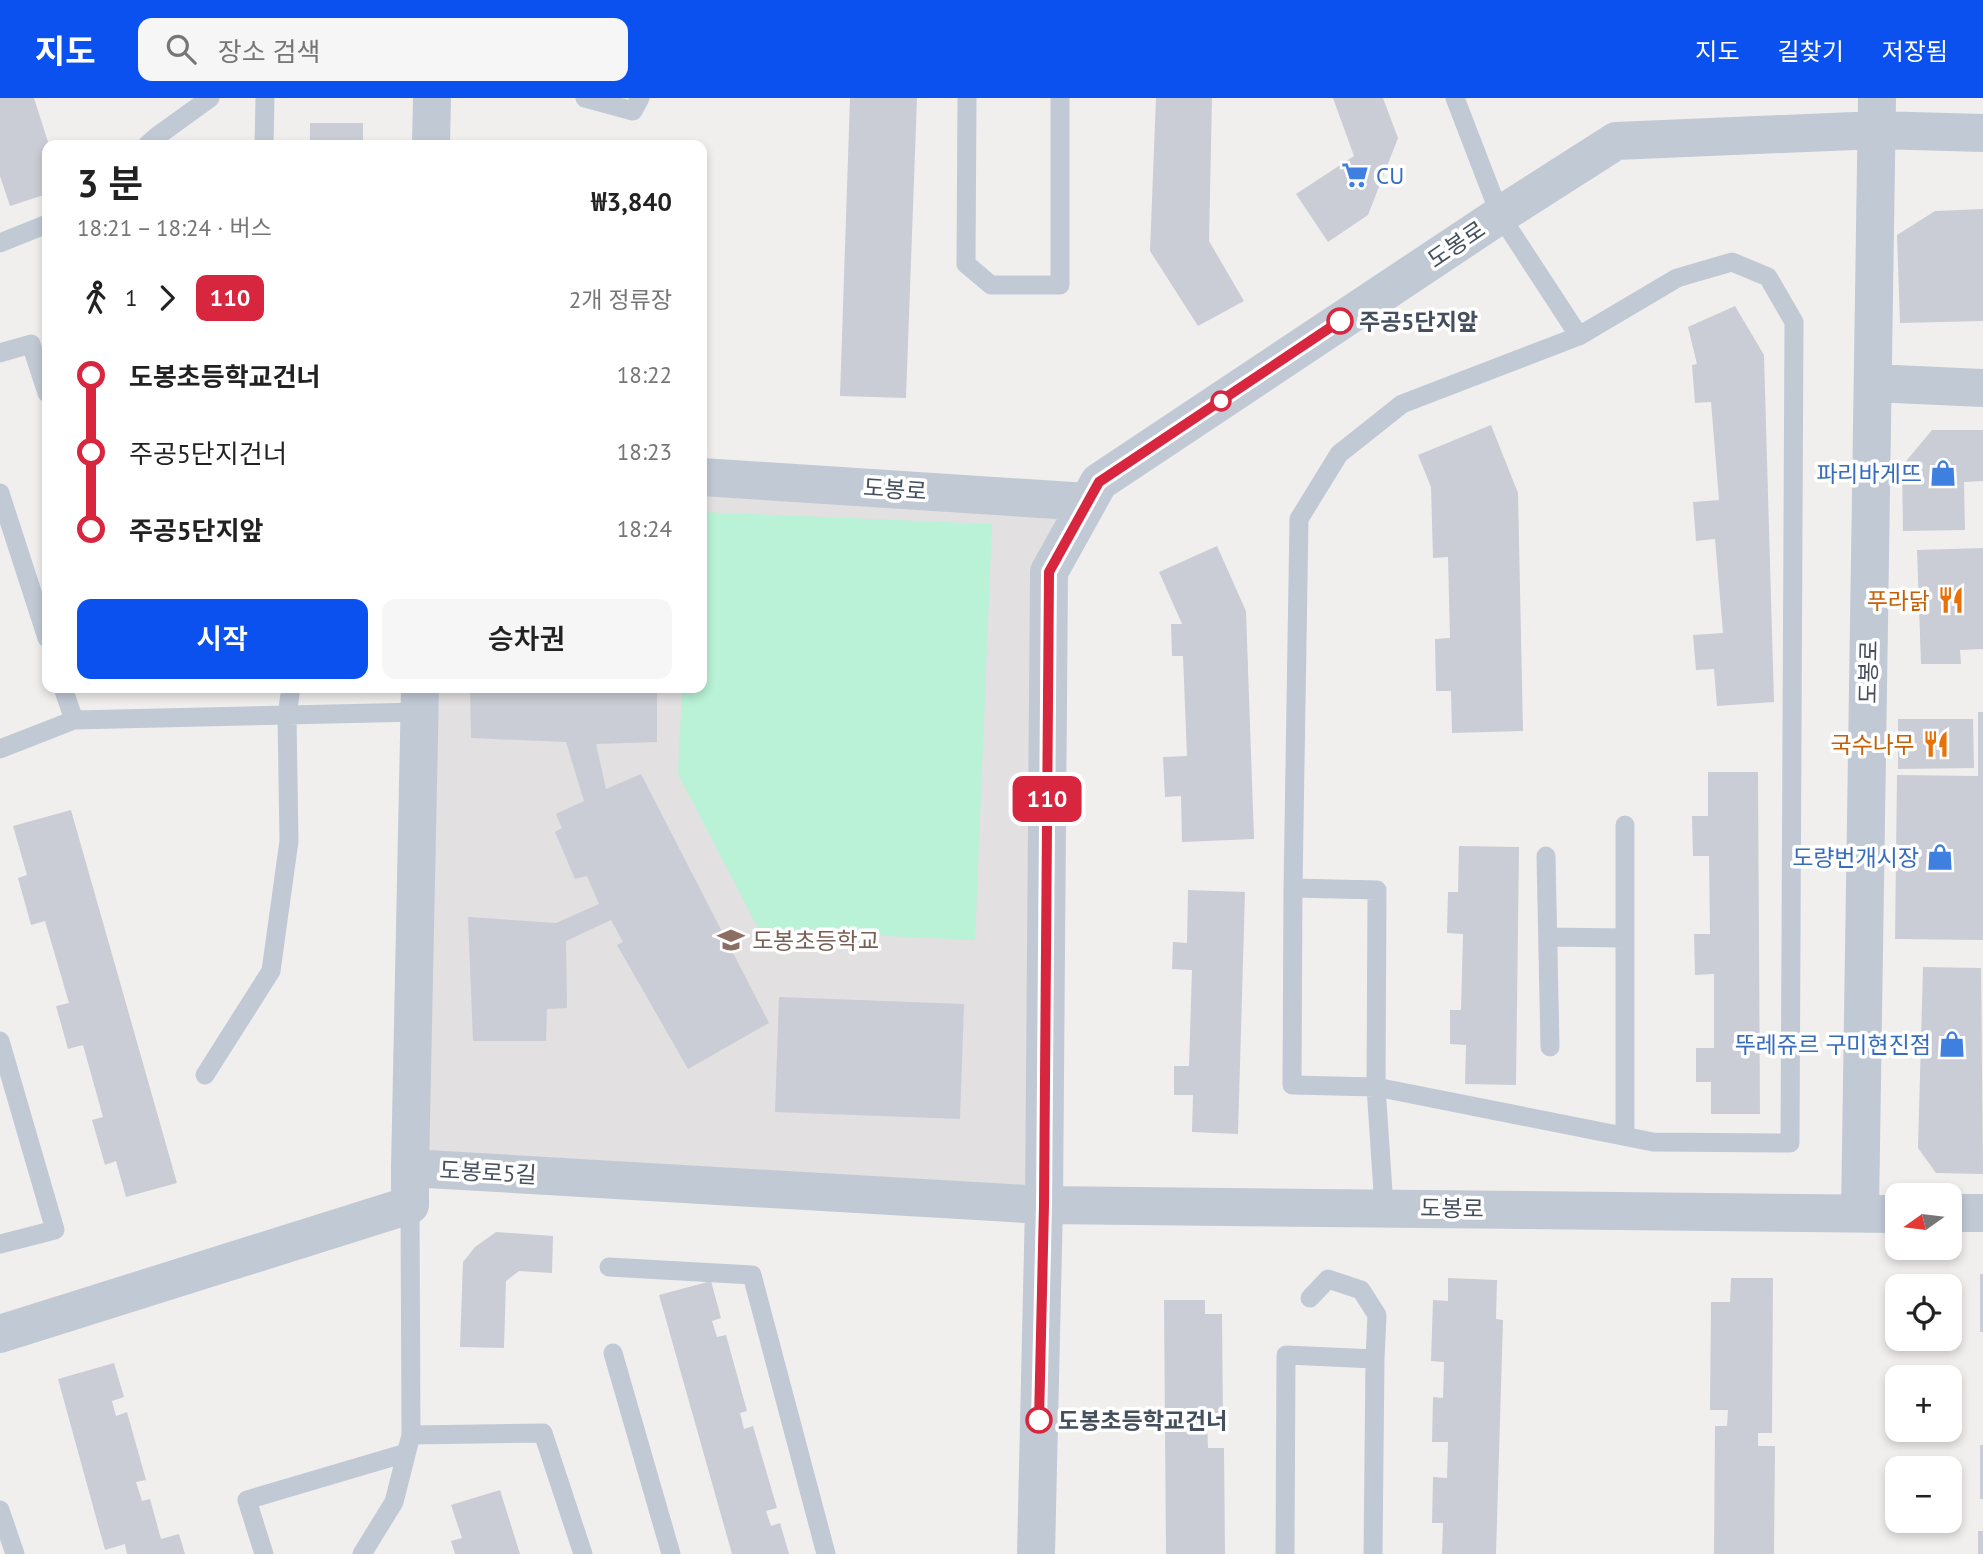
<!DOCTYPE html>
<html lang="ko">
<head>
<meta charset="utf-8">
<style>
	body { margin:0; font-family:"PT Sans","Noto Sans KR",sans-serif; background:#f6f6f6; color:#222; height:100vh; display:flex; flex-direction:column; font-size:26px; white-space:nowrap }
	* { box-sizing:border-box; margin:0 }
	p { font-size:23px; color:#767676 }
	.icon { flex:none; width:38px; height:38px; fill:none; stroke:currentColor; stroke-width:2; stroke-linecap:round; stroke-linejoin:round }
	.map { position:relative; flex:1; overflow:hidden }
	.sheet { position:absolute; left:42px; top:42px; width:665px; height:553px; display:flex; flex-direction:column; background:#fff; border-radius:14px; box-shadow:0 4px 10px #0003 }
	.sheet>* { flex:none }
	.badge { padding:0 14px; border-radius:10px; font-size:24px; line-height:46px }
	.needle { width:46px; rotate:256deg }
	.fabs { position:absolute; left:1885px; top:1085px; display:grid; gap:14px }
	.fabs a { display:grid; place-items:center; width:77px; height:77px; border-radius:14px; background:#fff; box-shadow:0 4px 10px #0003; font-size:35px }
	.map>.badge { position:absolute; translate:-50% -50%; box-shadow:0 0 0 4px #fff }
	.legs { display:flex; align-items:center; gap:10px; height:77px; padding:0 35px; font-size:23px }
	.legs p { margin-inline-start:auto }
	.head { display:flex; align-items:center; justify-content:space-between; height:119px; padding:0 35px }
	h1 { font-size:38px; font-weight:600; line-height:52px }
	.action { display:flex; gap:14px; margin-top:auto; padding:14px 35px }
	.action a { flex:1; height:80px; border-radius:14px; background:#0b51ef; color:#fff; font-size:28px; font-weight:600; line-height:80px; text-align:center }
	.action a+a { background:#f6f6f6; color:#222 }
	ul { padding:0 35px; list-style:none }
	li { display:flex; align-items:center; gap:24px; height:77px; font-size:26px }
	li i { display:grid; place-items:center; width:10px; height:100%; margin:0 9px; background:currentColor }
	li i::after { content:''; width:18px; height:18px; margin:-9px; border:5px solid; border-radius:50%; background:#fff }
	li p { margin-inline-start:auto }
	li:first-child i { background:linear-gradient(#0000 50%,currentColor 0) }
	li:last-child i { background:linear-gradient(currentColor 50%,#0000 0) }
	header { display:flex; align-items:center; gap:42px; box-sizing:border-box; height:98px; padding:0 35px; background:#0b51ef; color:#fff }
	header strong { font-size:33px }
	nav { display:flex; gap:38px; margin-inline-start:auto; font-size:24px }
	.search { width:490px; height:63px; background:#f6f6f6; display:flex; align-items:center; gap:18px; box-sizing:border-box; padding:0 24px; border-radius:14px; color:#767676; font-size:26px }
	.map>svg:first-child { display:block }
	.education { fill:#e2e0e0 }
	.green { fill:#b9f2d7 }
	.building { fill:#cacdd5 }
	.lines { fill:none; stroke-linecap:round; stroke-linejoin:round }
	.service { stroke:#c1c9d5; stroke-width:19 }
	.minor { stroke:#c1c9d5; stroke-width:38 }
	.line-1-casing { stroke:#fff; stroke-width:16 }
	.line-1 { stroke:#d7263d; stroke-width:10 }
	.stop-1-dot { fill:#fff; stroke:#d7263d; stroke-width:3.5 }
	.labels { text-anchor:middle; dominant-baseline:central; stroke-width:7; stroke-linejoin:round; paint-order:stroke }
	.shop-label { font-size:23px; fill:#366cbe; stroke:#fff; text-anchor:end }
	.street-label { font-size:23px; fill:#454f5e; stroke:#fff }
	.stop-label { font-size:23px; font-weight:bold; fill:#454f5e; stroke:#fff; text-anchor:start }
	.food-label { font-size:23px; fill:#c56008; stroke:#fff; text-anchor:end }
	.education-label { font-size:23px; fill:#785e54; stroke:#fff; text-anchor:start }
</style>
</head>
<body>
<header>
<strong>지도</strong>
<div class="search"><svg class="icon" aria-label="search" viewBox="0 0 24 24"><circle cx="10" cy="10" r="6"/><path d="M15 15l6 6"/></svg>장소 검색</div>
<nav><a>지도</a><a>길찾기</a><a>저장됨</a></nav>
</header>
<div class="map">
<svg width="1983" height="1456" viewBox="0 0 1983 1456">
	<rect width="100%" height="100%" fill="#f1efee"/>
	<path class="education" d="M 702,379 L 1088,404 L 1049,474 L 1044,1107 L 410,1070 L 420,590 L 702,590 Z"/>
	<path class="green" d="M 702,414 L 992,426 L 975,842 L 759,832 L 678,676 L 682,590 L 702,590 Z"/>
	<path class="building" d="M 0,0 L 34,0 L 49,47 L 47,96 L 10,108 L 0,78 Z
		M 850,0 L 917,0 L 906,300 L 840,298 Z
		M 1156,0 L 1212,0 L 1209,143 L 1244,203 L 1198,228 L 1150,153 Z
		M 1333,0 L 1383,0 L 1398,40 L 1368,117 L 1328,144 L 1296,96 L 1354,58 Z
		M 310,25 L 363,25 L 363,47 L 310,47 Z
		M 1983,111 L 1983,223 L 1900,225 L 1897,137 L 1935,113 Z
		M 1735,208 L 1764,257 L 1774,604 L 1717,608 L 1714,571 L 1696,572 L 1693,537 L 1723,535 L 1715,441 L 1696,443 L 1693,404 L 1719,402 L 1711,304 L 1695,305 L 1692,267 L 1697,266 L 1688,229 Z
		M 1491,327 L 1518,395 L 1523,633 L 1452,635 L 1451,593 L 1436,593 L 1435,541 L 1450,540 L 1448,459 L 1433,460 L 1431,389 L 1418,357 Z
		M 1932,332 L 1983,332 L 1983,383 L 1964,384 L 1965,432 L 1903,433 L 1902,368 Z
		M 1217,448 L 1246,513 L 1254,741 L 1182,744 L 1181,698 L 1165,699 L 1163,659 L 1187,658 L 1183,558 L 1172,558 L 1171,526 L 1182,526 L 1159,474 Z
		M 1983,450 L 1983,551 L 1960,552 L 1961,566 L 1921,566 L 1917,452 Z
		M 470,590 L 657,590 L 657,644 L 596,646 L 606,691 L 641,676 L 769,925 L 688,971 L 617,847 L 623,844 L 611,822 L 566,843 L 567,910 L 547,911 L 546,943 L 473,943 L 468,819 L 556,825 L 599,806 L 587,778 L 575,781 L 555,734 L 562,730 L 556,716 L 584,703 L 566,644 L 471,640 Z
		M 1978,614 L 1983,614 L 1983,842 L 1895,841 L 1897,677 L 1978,678 Z
		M 1898,621 L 1973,621 L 1974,670 L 1898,671 Z
		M 1708,674 L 1758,674 L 1760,1016 L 1711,1016 L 1711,984 L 1696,984 L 1696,950 L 1714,950 L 1714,876 L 1695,877 L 1694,836 L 1710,836 L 1709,758 L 1693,758 L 1692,718 L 1708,718 Z
		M 71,712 L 177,1085 L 126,1099 L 116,1063 L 105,1067 L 92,1022 L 103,1019 L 83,947 L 68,951 L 56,908 L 69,905 L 45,823 L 31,827 L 18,780 L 27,777 L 13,728 Z
		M 1459,748 L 1519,749 L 1516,987 L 1465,986 L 1466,947 L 1450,946 L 1450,912 L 1461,912 L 1463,836 L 1447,835 L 1448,794 L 1458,794 Z
		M 1188,792 L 1245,794 L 1238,1036 L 1192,1034 L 1193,997 L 1174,997 L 1174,968 L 1189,968 L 1192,872 L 1172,871 L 1173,844 L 1187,845 Z
		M 1923,869 L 1981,870 L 1983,1076 L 1936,1075 L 1918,1050 Z
		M 779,899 L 964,906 L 960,1021 L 775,1014 Z
		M 496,1134 L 553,1138 L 552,1175 L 519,1173 L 506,1183 L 504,1250 L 460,1249 L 463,1164 L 475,1149 Z
		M 1980,1176 L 1983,1176 L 1983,1234 L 1980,1234 Z
		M 1448,1180 L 1497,1182 L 1496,1221 L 1503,1222 L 1496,1456 L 1442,1456 L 1443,1425 L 1432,1425 L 1433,1379 L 1447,1380 L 1448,1344 L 1432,1344 L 1433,1299 L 1443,1300 L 1444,1264 L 1431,1263 L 1433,1202 L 1448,1203 Z
		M 1731,1180 L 1773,1180 L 1772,1335 L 1758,1335 L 1758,1348 L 1775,1348 L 1774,1456 L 1714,1456 L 1715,1328 L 1727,1328 L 1728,1312 L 1710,1312 L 1711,1204 L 1730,1204 Z
		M 711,1183 L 721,1220 L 712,1223 L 717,1239 L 726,1237 L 747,1313 L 740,1315 L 744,1331 L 753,1328 L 777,1410 L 766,1413 L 771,1428 L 780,1425 L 789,1456 L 732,1456 L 659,1197 Z
		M 1164,1202 L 1205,1202 L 1205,1216 L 1222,1216 L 1223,1321 L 1207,1322 L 1208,1350 L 1224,1350 L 1225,1456 L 1166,1456 Z
		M 114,1265 L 124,1299 L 112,1303 L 116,1318 L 127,1314 L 146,1382 L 136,1384 L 142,1403 L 150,1401 L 161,1441 L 179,1436 L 185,1456 L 127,1456 L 125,1446 L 105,1452 L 58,1281 Z
		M 1980,1347 L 1983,1347 L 1983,1401 L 1980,1401 Z
		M 500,1392 L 520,1456 L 455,1456 L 451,1443 L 462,1440 L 451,1407 Z
		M 1978,1433 L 1983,1433 L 1983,1456 L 1978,1456 Z"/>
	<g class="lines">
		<path class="service" d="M 585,0 L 633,13 L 640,0
			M 967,0 L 966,166 L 991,187 L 1060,187 L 1060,0
			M 147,47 L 156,39 L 210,0
			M 264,47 L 265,0
			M 0,145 L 47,126
			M 0,255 L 31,246 L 47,295
			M 0,395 L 47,540
			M 63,590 L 74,622
			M 0,651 L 74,622 L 420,614
			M 1625,727 L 1625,1038
			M 1546,758 L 1550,949
			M 1293,790 L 1292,987 L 1376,989 L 1653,1044 L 1790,1045 L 1794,224 L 1768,179 L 1732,164 L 1677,180 L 1579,238
			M 1548,839 L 1625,840
			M 0,943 L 55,1132 L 0,1146
			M 205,977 L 271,873 L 289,743 L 287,617 L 291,590
			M 1384,1109 L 1376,989 L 1377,792 L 1293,790 L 1299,421 L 1339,356 L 1402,306 L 1579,238 L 1500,117 L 1455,0
			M 609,1169 L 752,1177 L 826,1456
			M 1310,1200 L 1328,1181 L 1361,1192 L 1377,1217 L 1375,1261
			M 613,1255 L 671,1456
			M 411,1337 L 543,1335 L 583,1456
			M 0,1412 L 15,1456
			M 264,1456 L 247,1402 L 406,1355
			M 362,1456 L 394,1404 L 411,1337 L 410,1107
			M 1285,1456 L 1286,1257 L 1375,1261 L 1373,1456"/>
		<path class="minor" d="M 431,47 L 432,0
			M 1873,285 L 1983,290
			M 702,379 L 1088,404
			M 420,590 L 410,1070 L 1044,1107 L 1897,1116
			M 1860,1115 L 1877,0
			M 1950,1115 L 1983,1115
			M 0,1236 L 410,1107 L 410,1070
			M 1036,1456 L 1044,1107 L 1049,474 L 1099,384 L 1500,117 L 1616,43 L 1877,32 L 1983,35"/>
	</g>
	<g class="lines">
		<defs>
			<path id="line-1" d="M 1039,1322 L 1044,1107 L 1049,474 L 1099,384 L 1340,223"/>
		</defs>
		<use href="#line-1" class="line-1-casing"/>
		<use href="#line-1" class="line-1"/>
	</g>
	<defs>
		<symbol id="supermarket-bare" viewBox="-9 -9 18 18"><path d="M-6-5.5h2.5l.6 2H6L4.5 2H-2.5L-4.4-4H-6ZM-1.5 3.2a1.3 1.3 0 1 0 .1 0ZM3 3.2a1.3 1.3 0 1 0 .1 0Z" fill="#3f7fe0" stroke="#fff" stroke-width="2.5" paint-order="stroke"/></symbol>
		<symbol id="shop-bare" viewBox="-9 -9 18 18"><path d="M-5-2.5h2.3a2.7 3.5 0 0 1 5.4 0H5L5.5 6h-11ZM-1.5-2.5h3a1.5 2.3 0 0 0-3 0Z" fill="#3f7fe0" stroke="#fff" stroke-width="2.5" paint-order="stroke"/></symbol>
		<symbol id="restaurant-bare" viewBox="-9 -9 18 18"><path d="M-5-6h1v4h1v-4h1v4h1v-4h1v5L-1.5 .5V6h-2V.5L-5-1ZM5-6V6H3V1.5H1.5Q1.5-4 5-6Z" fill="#e8710a" stroke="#fff" stroke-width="2.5" paint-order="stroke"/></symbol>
		<symbol id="school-bare" viewBox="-9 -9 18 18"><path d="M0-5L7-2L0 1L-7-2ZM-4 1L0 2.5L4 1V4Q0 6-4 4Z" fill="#8d6e63" stroke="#fff" stroke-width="2.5" paint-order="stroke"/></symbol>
	</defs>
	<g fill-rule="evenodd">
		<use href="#supermarket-bare" x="1336" y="58" width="38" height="38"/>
		<use href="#shop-bare" x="1924" y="356" width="38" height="38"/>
		<use href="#restaurant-bare" x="1932" y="483" width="38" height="38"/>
		<use href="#restaurant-bare" x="1917" y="627" width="38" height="38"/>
		<use href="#shop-bare" x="1921" y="740" width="38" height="38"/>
		<use href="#school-bare" x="712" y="823" width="38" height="38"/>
		<use href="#shop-bare" x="1933" y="927" width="38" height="38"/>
	</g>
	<g class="stop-1-dot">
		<circle cx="1340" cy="223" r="12"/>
		<circle cx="1221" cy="303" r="9"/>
		<circle cx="1039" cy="1322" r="12"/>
	</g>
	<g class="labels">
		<g class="shop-label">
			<text x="1376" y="77" text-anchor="start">CU</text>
			<text x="1922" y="375">파리바게뜨</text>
			<text x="1919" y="759">도량번개시장</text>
			<text x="1931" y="946">뚜레쥬르 구미현진점</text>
		</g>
		<g class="street-label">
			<text transform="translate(1456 146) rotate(-34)">도봉로</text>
			<text transform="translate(895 391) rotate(4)">도봉로</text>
			<text transform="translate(1868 574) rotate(-89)">도봉로</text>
			<text transform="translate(488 1074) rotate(3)">도봉로5길</text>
			<text transform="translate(1452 1110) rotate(1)">도봉로</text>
		</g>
		<g class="stop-label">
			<text x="1359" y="223">주공5단지앞</text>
			<text x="1058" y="1322">도봉초등학교건너</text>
		</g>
		<g class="food-label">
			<text x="1930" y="502">푸라닭</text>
			<text x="1915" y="646">국수나무</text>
		</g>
		<g class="education-label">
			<text x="752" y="842">도봉초등학교</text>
		</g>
	</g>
</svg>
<div class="fabs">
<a><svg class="needle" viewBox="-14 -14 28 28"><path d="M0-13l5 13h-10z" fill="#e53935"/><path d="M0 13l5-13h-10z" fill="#767676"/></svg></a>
<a><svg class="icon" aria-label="locate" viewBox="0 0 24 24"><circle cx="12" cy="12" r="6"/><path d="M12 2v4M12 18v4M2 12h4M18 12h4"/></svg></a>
<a>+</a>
<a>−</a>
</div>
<b class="badge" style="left:1047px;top:701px;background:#d7263d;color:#fff">110</b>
<section class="sheet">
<div class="head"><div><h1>3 분</h1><p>18:21 – 18:24 · 버스</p></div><b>₩3,840</b></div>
<div class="legs"><svg class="icon" aria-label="walk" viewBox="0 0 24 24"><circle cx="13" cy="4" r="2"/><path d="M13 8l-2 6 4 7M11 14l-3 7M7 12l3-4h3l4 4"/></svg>1<svg class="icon" aria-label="forward" viewBox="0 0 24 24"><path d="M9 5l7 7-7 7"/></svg><b class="badge" style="background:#d7263d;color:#fff">110</b><p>2개 정류장</p></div>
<ul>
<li><i style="color:#d7263d"></i><b>도봉초등학교건너</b><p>18:22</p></li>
<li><i style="color:#d7263d"></i><span>주공5단지건너</span><p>18:23</p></li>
<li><i style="color:#d7263d"></i><b>주공5단지앞</b><p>18:24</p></li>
</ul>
<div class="action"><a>시작</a><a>승차권</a></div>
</section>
</div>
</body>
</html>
